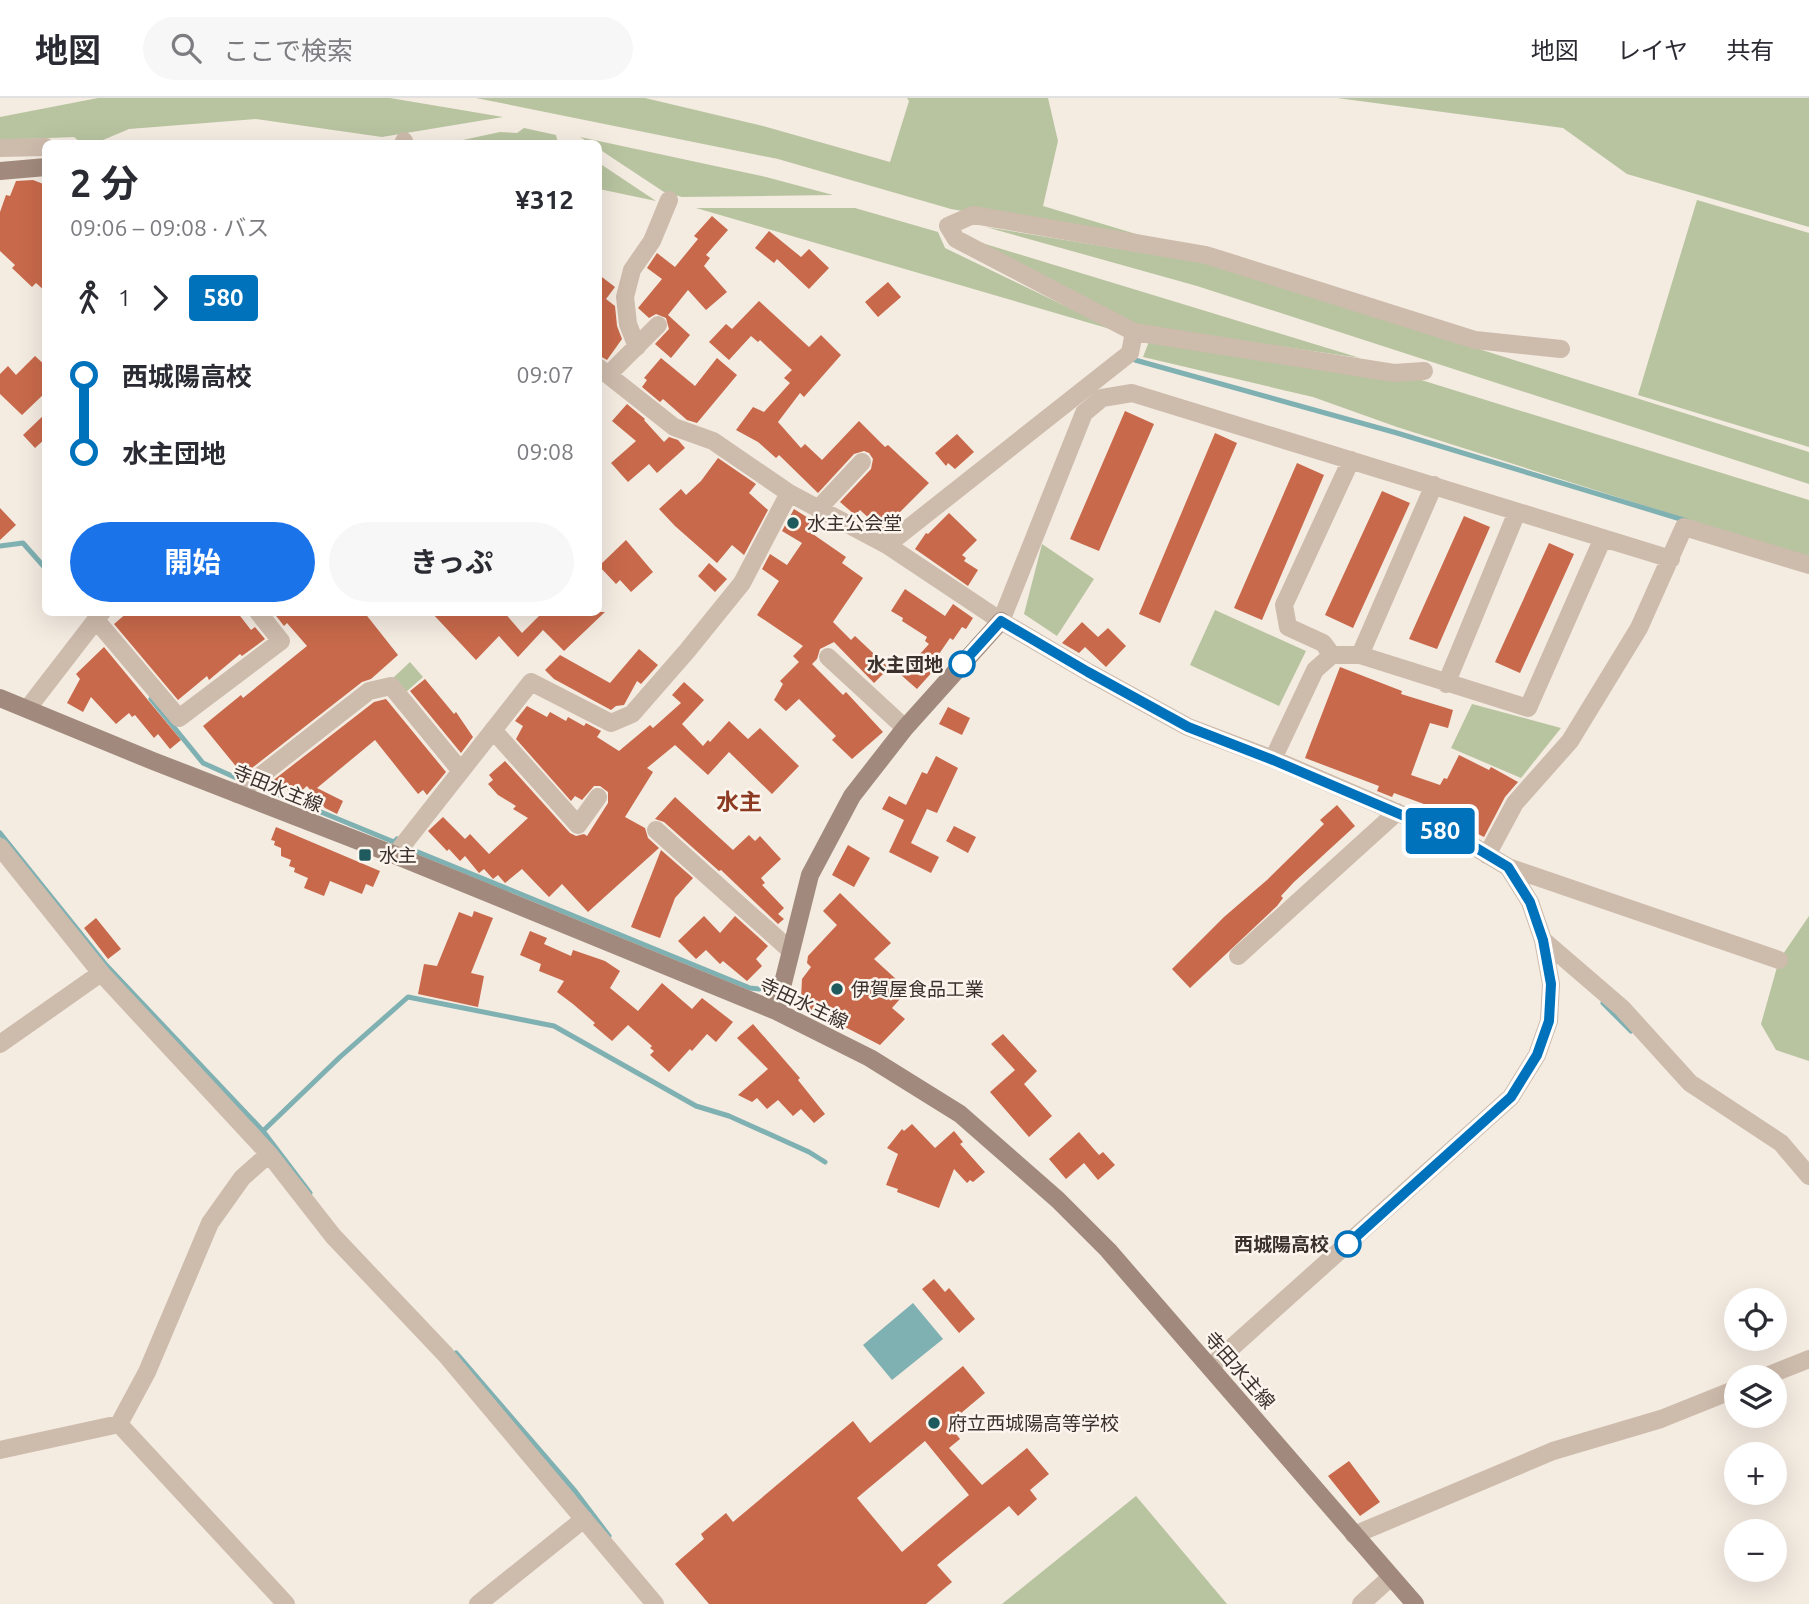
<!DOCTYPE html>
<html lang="ja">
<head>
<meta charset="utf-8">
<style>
	body { margin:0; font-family:Ubuntu,"Noto Sans JP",sans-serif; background:#f7f7f7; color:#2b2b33; height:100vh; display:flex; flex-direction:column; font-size:26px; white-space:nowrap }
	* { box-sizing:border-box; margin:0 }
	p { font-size:23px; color:#7c7c81 }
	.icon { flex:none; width:38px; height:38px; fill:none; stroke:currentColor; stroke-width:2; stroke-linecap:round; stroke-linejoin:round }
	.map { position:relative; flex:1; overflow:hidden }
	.details { position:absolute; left:42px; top:42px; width:560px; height:476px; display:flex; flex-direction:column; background:#fff; border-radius:10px; box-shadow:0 7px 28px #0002 }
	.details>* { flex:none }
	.badge { padding:0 14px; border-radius:5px; font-size:24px; line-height:46px }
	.buttons { position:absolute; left:1724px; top:1190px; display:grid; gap:14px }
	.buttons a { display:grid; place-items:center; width:63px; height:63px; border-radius:50%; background:#fff; box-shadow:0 7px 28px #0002; font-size:35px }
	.map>.badge { position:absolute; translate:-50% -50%; box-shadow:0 0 0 4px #fff }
	.legs { display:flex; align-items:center; gap:10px; height:77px; padding:0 28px; font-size:23px }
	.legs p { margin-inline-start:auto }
	.overview { display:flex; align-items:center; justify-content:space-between; height:119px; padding:0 28px }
	h1 { font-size:38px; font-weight:700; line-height:52px }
	.button { display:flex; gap:14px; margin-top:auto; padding:14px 28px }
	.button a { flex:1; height:80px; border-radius:42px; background:#1a73e8; color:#fff; font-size:28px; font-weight:700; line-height:80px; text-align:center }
	.button a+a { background:#f7f7f7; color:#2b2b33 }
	ul { padding:0 28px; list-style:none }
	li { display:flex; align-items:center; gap:24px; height:77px; font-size:26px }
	li i { display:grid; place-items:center; width:10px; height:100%; margin:0 9px; background:currentColor }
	li i::after { content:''; width:18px; height:18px; margin:-9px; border:5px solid; border-radius:50%; background:#fff }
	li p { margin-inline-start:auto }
	li:first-child i { background:linear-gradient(#0000 50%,currentColor 0) }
	li:last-child i { background:linear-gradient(currentColor 50%,#0000 0) }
	header { display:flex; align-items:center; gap:42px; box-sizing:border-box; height:98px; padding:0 35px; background:#fff; border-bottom:2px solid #e1e1e2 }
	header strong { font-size:33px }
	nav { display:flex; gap:38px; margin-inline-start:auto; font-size:24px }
	.search { width:490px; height:63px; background:#f7f7f7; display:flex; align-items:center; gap:18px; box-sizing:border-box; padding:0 24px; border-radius:38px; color:#7c7c81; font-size:26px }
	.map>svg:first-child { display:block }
	.green { fill:#b8c4a0 }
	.water { fill:#7fb0b2 }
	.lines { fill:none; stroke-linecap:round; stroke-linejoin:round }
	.stream { stroke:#7fb0b2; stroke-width:5 }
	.building { fill:#c8694b; fill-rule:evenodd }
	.street { stroke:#cdbbac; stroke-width:18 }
	.secondary { stroke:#a18a7d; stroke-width:18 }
	.line-1-casing { stroke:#fff; stroke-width:16 }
	.line-1 { stroke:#0072bc; stroke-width:10 }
	.poi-dot { fill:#1f5a5e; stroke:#fbf5ee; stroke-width:2.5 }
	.stop-1-dot { fill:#fff; stroke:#0072bc; stroke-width:3.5 }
	.labels { text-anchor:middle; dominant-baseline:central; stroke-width:5; stroke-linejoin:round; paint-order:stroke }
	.poi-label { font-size:19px; fill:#3b302b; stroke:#fbf5ee; text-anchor:start }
	.stop-label { font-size:19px; font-weight:bold; fill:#3b302b; stroke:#fbf5ee; text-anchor:end }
	.street-label { font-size:19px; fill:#3b302b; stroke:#fbf5ee }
	.quarter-label { font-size:23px; font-weight:bold; fill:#8c3b22; stroke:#fbf5ee }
</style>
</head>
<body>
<header>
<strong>地図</strong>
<div class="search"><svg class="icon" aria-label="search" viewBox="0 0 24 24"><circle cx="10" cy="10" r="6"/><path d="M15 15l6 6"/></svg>ここで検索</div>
<nav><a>地図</a><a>レイヤ</a><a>共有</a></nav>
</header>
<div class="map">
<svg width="1809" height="1506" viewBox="0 0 1809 1506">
	<rect width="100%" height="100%" fill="#f4ebe1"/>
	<path class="green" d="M 98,0 L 390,0 L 503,19 L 382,39 L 256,21 L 129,31 L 96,45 L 82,46 L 74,39 L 0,42 L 0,19 Z
		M 476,0 L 645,0 L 763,28 L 890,64 L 909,3 L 907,0 L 1048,0 L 1058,43 L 1043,108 L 1186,151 L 951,111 L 778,61 Z
		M 1337,0 L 1809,0 L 1809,129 L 1627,76 L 1563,30 Z
		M 524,30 L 556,37 L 558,45 L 449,45 L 500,34 L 517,35 Z
		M 580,39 L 766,79 L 833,97 L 682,99 L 664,94 L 599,51 L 598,46 L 590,45 Z
		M 599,65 L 656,103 L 599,91 Z
		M 1697,102 L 1809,135 L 1809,349 L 1638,297 Z
		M 696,110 L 855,110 L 938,134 L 945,150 L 1117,233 Z
		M 986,129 L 1200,164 L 1809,354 L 1809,386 L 1197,188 Z
		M 969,141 L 1360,260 L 1134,227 Z
		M 1150,241 L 1418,281 L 1809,402 L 1809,460 L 1397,329 L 1313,299 L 1143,259 Z
		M 1042,446 L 1094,481 L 1057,538 L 1024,516 Z
		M 1215,512 L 1306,553 L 1279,608 L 1190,567 Z
		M 410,564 L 423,579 L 406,594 L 393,580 Z
		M 1472,606 L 1561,630 L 1521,680 L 1451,650 Z
		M 1809,818 L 1809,963 L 1776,952 L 1761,926 L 1779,862 Z
		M 1136,1398 L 1227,1506 L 1002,1506 Z"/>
	<path class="water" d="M 913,1205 L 943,1241 L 892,1282 L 863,1247 Z"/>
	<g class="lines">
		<path class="stream" d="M 1135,262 L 1397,335 L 1687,423
			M 0,448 L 23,445 L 46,471
			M 151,601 L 203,665 L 241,682
			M 265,691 L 394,744 L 397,741
			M 0,735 L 106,867 L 263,1033 L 310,1095
			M 413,752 L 750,890 L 759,891 L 768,887
			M 1603,905 L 1631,933
			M 263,1033 L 340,959 L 408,899 L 554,928 L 696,1008 L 729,1018 L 809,1054 L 825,1064
			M 456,1255 L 575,1393 L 609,1438"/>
	</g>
	<path class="building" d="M 33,82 L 46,87 L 46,194 L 36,185 L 32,189 L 12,170 L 15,167 L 0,153 L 0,114 L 6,97 L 10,98 L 16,83 Z
		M 712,118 L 728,132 L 706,157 L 710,160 L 704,168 L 727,194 L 706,212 L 688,192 L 668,217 L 690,237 L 671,260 L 655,246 L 669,231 L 666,220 L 656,216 L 649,220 L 638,210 L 662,181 L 647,170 L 657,155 L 675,169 L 698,141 L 694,138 Z
		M 769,133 L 801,159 L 809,151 L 829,170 L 809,191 L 777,161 L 774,165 L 755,150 Z
		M 598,176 L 615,189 L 606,201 L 615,208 L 617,228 L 622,241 L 607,262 L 598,257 Z
		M 888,184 L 901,199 L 878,219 L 865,204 Z
		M 759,203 L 809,249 L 821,237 L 841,257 L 804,299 L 800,295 L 778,324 L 801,350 L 805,346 L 822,362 L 859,323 L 885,349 L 888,347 L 929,385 L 882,432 L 860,412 L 855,417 L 840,404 L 871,371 L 873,361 L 869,355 L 864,353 L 854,356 L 818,395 L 779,357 L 776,360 L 758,344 L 736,332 L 753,309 L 764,314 L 790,285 L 784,280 L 792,272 L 760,242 L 758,244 L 751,238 L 729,262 L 709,244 L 726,226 L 732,231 Z
		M 35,258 L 46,268 L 46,294 L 22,317 L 0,296 L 0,276 L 8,268 L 16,277 Z
		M 661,260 L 695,288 L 717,260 L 737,277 L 697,325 L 687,322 L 663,301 L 660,304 L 642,289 L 647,282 L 644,280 Z
		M 627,306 L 645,321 L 644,322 L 664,344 L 669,339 L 678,342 L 685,350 L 657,375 L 649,366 L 628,384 L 611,365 L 636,343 L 612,323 Z
		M 1125,313 L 1154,326 L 1099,453 L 1070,441 Z
		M 46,315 L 46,340 L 35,350 L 23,337 Z
		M 1215,335 L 1237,345 L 1160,525 L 1139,516 Z
		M 957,336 L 974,354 L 955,371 L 948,365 L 946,368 L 935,355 Z
		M 718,360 L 756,386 L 749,395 L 768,412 L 744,457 L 732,447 L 717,465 L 675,428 L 659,411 L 681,391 L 686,397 L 701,383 Z
		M 1297,365 L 1324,377 L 1262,522 L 1234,510 Z
		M 1382,393 L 1410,405 L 1353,530 L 1325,517 Z
		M 0,410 L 16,427 L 0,442 Z
		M 794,411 L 813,423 L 807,432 L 846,459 L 842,465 L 863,480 L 833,524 L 851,542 L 855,538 L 889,570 L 874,585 L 834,544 L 820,551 L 817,561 L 812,566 L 843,597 L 846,594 L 883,634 L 852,661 L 832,642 L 836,638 L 799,601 L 786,613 L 774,602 L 783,586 L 780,583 L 799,564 L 793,558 L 803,548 L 757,517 L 779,483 L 762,471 L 770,456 L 787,467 L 802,445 L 782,433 Z
		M 949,415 L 977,442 L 962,457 L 966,460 L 964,463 L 978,472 L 968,488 L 915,451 L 926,435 L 928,436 Z
		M 1464,418 L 1490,429 L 1437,551 L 1409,541 Z
		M 626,442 L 653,474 L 631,494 L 620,482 L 616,486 L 599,468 Z
		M 1549,445 L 1574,456 L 1520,575 L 1495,564 Z
		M 709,465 L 727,481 L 715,494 L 698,478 Z
		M 905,491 L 945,518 L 953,506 L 973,520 L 966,531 L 962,529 L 953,542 L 950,540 L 930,569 L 934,572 L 917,591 L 901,577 L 929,546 L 925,543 L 927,539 L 902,523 L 903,520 L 891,513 Z
		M 128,514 L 237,514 L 251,532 L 255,529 L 265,541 L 242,558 L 240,556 L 209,582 L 207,578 L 178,602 L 114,526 Z
		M 273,514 L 364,514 L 398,557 L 371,581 L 362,584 L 243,677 L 203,628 L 241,597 L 243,600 L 307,548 L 287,525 L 284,528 Z
		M 431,514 L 504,514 L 522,535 L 543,514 L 605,514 L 564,553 L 543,532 L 518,559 L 499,538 L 476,562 Z
		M 1082,524 L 1098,539 L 1108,530 L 1126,548 L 1106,569 L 1085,549 L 1079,555 L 1062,545 Z
		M 104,549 L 181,642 L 170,651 L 158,636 L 154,640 L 135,617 L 132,619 L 129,615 L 116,626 L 91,599 L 83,614 L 67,605 L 80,581 L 76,576 Z
		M 639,551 L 658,567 L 641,586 L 637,583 L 624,607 L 616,608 L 611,612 L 554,581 L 545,572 L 560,557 L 610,585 Z
		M 1340,569 L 1402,593 L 1401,596 L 1453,612 L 1448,630 L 1430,625 L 1411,677 L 1440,687 L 1444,680 L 1447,681 L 1459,657 L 1489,672 L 1491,669 L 1518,684 L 1505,699 L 1484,739 L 1476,735 L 1478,732 L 1430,714 L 1432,709 L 1394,695 L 1392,699 L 1377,693 L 1379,688 L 1305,660 Z
		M 425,581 L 454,616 L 456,614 L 473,639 L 461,655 L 410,593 Z
		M 684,584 L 704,602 L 682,626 L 703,648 L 708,642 L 710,644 L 729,623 L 748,641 L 760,630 L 799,668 L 772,696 L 729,654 L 708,677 L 675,647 L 647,670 L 653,674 L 625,719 L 645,730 L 648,740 L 659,750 L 588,814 L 562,786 L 549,799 L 522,771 L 505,785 L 498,777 L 493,781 L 484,771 L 479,775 L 465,758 L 460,763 L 449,751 L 447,753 L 428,733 L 443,719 L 465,741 L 470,736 L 489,756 L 528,720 L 513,711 L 516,708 L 498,697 L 488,686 L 493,682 L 489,677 L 505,663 L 570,735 L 576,738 L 584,736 L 587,738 L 608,705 L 608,694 L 600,688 L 594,688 L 582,702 L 575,698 L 571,703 L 516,641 L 523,628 L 515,623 L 527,608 L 547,619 L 550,614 L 566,623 L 568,619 L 584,628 L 586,625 L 601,633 L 597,639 L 619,653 L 650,627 L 653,630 L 681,605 L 672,597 Z
		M 386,601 L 446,674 L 427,697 L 423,692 L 418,696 L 375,642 L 317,690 L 343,703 L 337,716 L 325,710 L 307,688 L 294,699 L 286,690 L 281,694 L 271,684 L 374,604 Z
		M 948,609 L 970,620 L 962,637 L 939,626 Z
		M 936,658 L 958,670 L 937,715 L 927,711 L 911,745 L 939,759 L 931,775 L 889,754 L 904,722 L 882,711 L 889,698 L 906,707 L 922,674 L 927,676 Z
		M 675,699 L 733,752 L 749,737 L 755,743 L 760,738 L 781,761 L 761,780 L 765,785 L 762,787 L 784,810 L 778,816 L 784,821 L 778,826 L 721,772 L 719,773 L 664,724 L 655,721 Z
		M 1337,707 L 1355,728 L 1294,784 L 1281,798 L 1283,800 L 1277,808 L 1190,890 L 1172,871 L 1224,819 L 1267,782 L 1324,726 L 1320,722 Z
		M 954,728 L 976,739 L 968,755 L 946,743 Z
		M 276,729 L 380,773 L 373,789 L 366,786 L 362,796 L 330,783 L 324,798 L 304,790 L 308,780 L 294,774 L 295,770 L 289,768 L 291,762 L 281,758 L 281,750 L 274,747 L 275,743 L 271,742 Z
		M 848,747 L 870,760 L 854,789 L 832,777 Z
		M 661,752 L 693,780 L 675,800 L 660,840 L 631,829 Z
		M 840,795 L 891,845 L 874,861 L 908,892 L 892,910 L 905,921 L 880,947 L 810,911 L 801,901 L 802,881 L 811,869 L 807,865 L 808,858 L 837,827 L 823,813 Z
		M 474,813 L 493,820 L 471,875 L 484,878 L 478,909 L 418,896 L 424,866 L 437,868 L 459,814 L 472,819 Z
		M 704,818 L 720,835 L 735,818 L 768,848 L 756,861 L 762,868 L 747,883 L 723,863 L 720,866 L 706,852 L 696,861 L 678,843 Z
		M 96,820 L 121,851 L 108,861 L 84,830 Z
		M 530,833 L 547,840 L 544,846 L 571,858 L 573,852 L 605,863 L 620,873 L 610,890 L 638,913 L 662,885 L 692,911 L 702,900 L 733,924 L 716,944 L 707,936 L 692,953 L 690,951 L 669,974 L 650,957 L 654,953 L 650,950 L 652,948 L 628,927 L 612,943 L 593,927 L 595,925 L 573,906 L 557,894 L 564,883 L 539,873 L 541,866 L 520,857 Z
		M 753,926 L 800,980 L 798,982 L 825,1016 L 814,1025 L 801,1011 L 793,1018 L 778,1002 L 767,1011 L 757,1000 L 752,1004 L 738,997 L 768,971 L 737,940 Z
		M 1003,936 L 1037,973 L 1024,986 L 1052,1018 L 1029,1039 L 990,994 L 1015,972 L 991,946 Z
		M 912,1026 L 935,1050 L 954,1033 L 963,1044 L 960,1046 L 985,1074 L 973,1084 L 970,1082 L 967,1085 L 954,1071 L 939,1110 L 897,1094 L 898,1091 L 886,1087 L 898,1056 L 887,1050 L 902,1031 L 904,1033 Z
		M 1079,1034 L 1099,1057 L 1103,1054 L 1115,1067 L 1098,1082 L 1084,1065 L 1066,1081 L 1049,1061 Z
		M 934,1181 L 945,1194 L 949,1190 L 975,1221 L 959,1235 L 922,1191 Z
		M 963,1268 L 985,1295 L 948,1326 L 960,1341 L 949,1350 L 982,1387 L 1027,1350 L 1049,1376 L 1030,1392 L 1037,1401 L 1018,1418 L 1009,1408 L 937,1467 L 952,1484 L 926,1506 L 709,1506 L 675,1466 L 704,1441 L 701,1436 L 726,1415 L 733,1424 L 853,1323 L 870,1345 ZM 925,1343 L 969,1397 L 902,1454 L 857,1400 Z
		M 1349,1363 L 1380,1404 L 1360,1418 L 1328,1378 Z"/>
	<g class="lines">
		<path class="street" d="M 403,46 L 404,43
			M 0,50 L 46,49
			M 637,249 L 628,226 L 625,199 L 632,172 L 652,143 L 669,102
			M 598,269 L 674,329 L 713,343 L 789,395 L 887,447 L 1001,523 L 1088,574 L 1188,629 L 1273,661 L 1468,745 L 1508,769 L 1530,804 L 1543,842 L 1551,886 L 1549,923 L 1537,957 L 1511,999 L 1210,1269
			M 1424,273 L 1394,275 L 1134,234 L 956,141 L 948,128 L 973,117 L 1206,157 L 1475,242 L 1561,251
			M 609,276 L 658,227
			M 818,411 L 862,364
			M 887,447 L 1130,255 L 1134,234
			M 96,522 L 179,620 L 281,543 L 258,514
			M 1001,523 L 1084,315 L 1102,300 L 1132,295 L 1671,461
			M 1332,557 L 1323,545 L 1288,529 L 1284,507 L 1351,362
			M 1360,557 L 1434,387
			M 828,559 L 905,630
			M 1446,586 L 1517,414
			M 28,610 L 102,514
			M 493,632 L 578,727 L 598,699
			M 1273,661 L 1315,572 L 1332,557 L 1360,557 L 1528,610 L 1603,440
			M 237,696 L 369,593 L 391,588 L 461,673
			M 656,732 L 790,852
			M 0,749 L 101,875 L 269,1056 L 333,1138 L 445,1256 L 655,1506
			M 395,757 L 531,584 L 611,625 L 632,616 L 687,553 L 742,485 L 789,395
			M 1487,757 L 1515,705 L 1570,643 L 1639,530 L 1684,429 L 1809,467
			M 1508,769 L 1779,862
			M 1543,842 L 1622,910 L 1690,985 L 1781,1045 L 1809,1078
			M 1238,858 L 1397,714
			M 0,946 L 101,875
			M 1764,1279 L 1809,1261
			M 119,1326 L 147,1274 L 210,1125 L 242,1080 L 269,1056
			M 0,1352 L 119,1326 L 286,1506
			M 1354,1437 L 1553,1353 L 1661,1321 L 1736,1291
			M 478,1506 L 584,1421
			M 1361,1506 L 1391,1479"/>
		<path class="secondary" d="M 0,73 L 46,69
			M 0,600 L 153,663 L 395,757 L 776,913 L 870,960 L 960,1016 L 1058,1102 L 1108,1152 L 1415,1506
			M 776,913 L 810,777 L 852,698 L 905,630 L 1001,523"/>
	</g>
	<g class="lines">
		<defs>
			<path id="line-1" d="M 962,566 L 1001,523 L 1088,574 L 1188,629 L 1273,662 L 1444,735 L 1468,745 L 1508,769 L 1530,804 L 1543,842 L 1551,886 L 1549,923 L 1537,957 L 1511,999 L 1348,1146"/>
		</defs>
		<use href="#line-1" class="line-1-casing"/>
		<use href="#line-1" class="line-1"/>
	</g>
	<g class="poi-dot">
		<circle cx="793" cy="425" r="7"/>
		<rect x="358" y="750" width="14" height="14" rx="3.5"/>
		<circle cx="837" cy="891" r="7"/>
		<circle cx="934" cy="1325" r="7"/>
	</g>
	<g class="stop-1-dot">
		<circle cx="962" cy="566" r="12"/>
		<circle cx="1348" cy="1146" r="12"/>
	</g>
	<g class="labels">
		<g class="poi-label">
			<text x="807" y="425">水主公会堂</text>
			<text x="379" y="757">水主</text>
			<text x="851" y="891">伊賀屋食品工業</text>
			<text x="948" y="1325">府立西城陽高等学校</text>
		</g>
		<g class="stop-label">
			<text x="943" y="566">水主団地</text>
			<text x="1329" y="1146">西城陽高校</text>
		</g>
		<g class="street-label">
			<text transform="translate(278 690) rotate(22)">寺田水主線</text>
			<text transform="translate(804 905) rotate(25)">寺田水主線</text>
			<text transform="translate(1240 1272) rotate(49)">寺田水主線</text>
		</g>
		<g class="quarter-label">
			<text x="739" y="703">水主</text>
		</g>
	</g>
</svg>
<div class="buttons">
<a><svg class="icon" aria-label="locate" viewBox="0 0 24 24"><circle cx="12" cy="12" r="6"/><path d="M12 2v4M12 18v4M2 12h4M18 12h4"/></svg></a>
<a><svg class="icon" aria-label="layers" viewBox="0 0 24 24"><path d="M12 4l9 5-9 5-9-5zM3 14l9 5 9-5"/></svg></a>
<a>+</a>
<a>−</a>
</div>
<b class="badge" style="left:1440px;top:733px;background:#0072bc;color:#fff">580</b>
<section class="details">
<div class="overview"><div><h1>2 分</h1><p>09:06 – 09:08 · バス</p></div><b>¥312</b></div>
<div class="legs"><svg class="icon" aria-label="walk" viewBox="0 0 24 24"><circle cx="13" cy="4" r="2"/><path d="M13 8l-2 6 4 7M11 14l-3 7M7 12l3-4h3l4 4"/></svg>1<svg class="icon" aria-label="forward" viewBox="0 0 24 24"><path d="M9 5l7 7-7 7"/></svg><b class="badge" style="background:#0072bc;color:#fff">580</b></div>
<ul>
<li><i style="color:#0072bc"></i><b>西城陽高校</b><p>09:07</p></li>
<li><i style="color:#0072bc"></i><b>水主団地</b><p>09:08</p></li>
</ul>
<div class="button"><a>開始</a><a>きっぷ</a></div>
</section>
</div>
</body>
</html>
